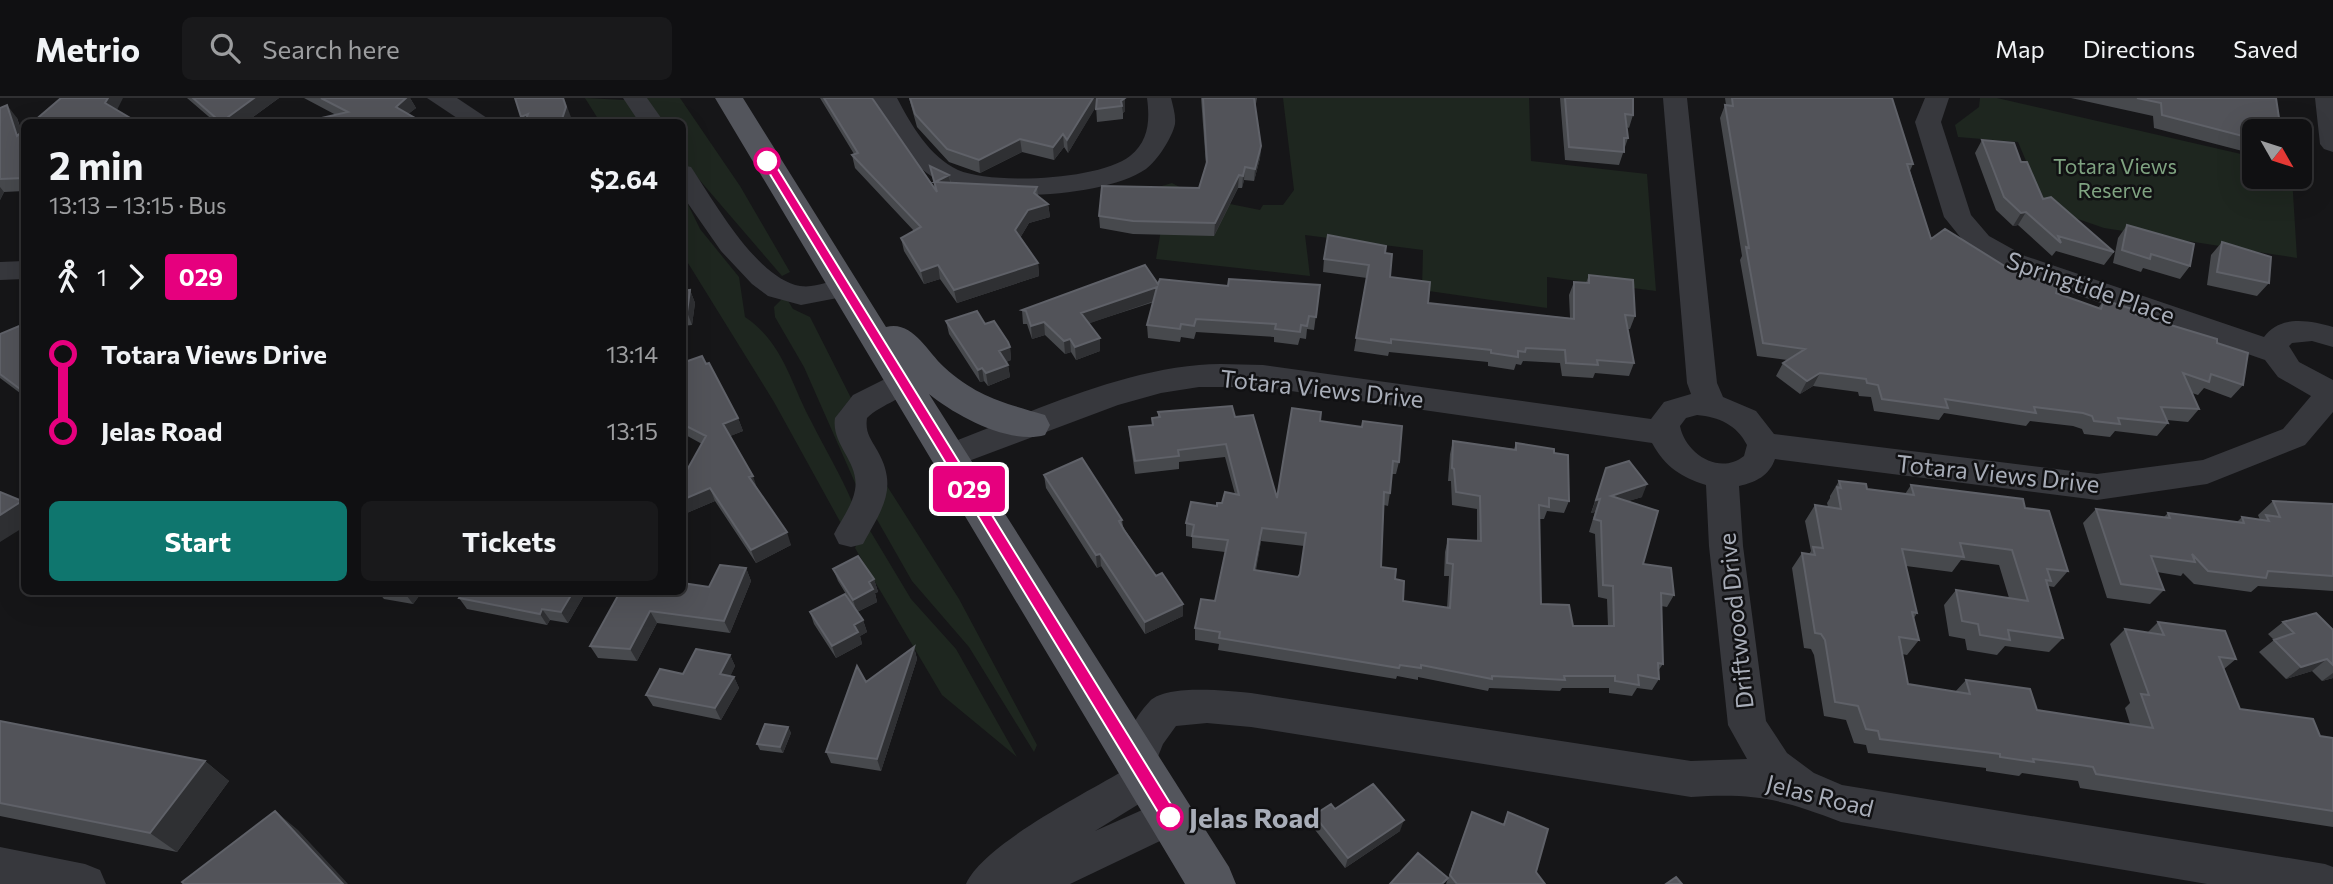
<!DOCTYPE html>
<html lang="en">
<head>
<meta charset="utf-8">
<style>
	body { margin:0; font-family:Commissioner,sans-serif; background:#19191b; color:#f1f3f6; height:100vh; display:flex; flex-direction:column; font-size:26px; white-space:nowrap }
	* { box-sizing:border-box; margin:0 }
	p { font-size:23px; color:#9c9d9f }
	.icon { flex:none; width:38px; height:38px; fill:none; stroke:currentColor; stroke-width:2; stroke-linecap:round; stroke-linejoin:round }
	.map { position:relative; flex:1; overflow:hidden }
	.drawer { position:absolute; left:21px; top:21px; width:665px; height:476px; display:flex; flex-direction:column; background:#101012; border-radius:10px; box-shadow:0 7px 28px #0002,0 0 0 2px #303032 }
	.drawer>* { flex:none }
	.badge { padding:0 14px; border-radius:5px; font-size:24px; line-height:46px }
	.needle { width:46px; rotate:129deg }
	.tools { position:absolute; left:2242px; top:21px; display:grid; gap:14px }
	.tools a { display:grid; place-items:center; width:70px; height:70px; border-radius:10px; background:#101012; box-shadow:0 7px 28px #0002,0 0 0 2px #303032; font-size:35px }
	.map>.badge { position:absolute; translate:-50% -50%; box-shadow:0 0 0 4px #fff }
	.legs { display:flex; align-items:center; gap:10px; height:77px; padding:0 28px; font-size:23px }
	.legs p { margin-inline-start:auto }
	.summary { display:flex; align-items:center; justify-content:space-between; height:119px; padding:0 28px }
	h1 { font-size:38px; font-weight:700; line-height:52px }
	.action { display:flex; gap:14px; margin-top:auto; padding:14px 28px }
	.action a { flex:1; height:80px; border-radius:10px; background:#0f766e; color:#fff; font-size:28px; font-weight:700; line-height:80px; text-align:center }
	.action a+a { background:#19191b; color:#f1f3f6 }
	ul { padding:0 28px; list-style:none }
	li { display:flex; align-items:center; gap:24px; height:77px; font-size:26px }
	li i { display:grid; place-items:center; width:10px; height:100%; margin:0 9px; background:currentColor }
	li i::after { content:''; width:18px; height:18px; margin:-9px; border:5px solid; border-radius:50%; background:#101012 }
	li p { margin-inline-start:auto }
	li:first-child i { background:linear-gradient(#0000 50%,currentColor 0) }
	li:last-child i { background:linear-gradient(currentColor 50%,#0000 0) }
	header { display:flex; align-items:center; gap:42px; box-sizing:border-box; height:98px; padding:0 35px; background:#101012; border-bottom:2px solid #303032 }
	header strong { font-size:33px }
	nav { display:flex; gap:38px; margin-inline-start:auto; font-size:24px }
	.search { width:490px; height:63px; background:#19191b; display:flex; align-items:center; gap:18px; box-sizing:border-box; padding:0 24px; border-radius:10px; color:#9c9d9f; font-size:26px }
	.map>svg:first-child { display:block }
	.green { fill:#1e261f }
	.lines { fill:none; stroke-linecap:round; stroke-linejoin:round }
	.minor { fill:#37383d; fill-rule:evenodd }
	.major { fill:#53555c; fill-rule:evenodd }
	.wall { fill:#47494d; fill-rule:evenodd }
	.shaded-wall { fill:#2f3033 }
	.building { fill:#525359; stroke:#5f6168; stroke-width:2; fill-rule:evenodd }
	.line-1 { fill:#e6007e; stroke:#fff; stroke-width:2 }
	.stop-1-dot { fill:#fff; stroke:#e6007e; stroke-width:3.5 }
	.labels { text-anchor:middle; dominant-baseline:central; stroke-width:5; stroke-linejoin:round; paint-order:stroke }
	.far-park-label { font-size:21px; fill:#7fa381; stroke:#111113 }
	.street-label { font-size:24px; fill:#a8adb8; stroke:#111113 }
	.near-stop-label { font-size:28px; font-weight:bold; fill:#a8adb8; stroke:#111113; text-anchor:start }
</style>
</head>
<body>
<header>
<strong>Metrio</strong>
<div class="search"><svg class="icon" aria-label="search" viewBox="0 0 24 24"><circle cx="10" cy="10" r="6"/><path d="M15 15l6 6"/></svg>Search here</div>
<nav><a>Map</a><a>Directions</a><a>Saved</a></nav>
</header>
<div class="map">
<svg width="2333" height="786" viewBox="0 0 2333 786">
	<rect width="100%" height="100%" fill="#161618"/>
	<path class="green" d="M 585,0 L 625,2 L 641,24 L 600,24 Z
		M 642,0 L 680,0 L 740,88 L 790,174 L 782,178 L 684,64 L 682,24 L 658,24 Z
		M 1283,0 L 1529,0 L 1531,63 L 1647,76 L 1656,193 L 1547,179 L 1547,210 L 1422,192 L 1423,152 L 1305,137 L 1310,178 L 1156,161 L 1167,97 L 1155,90 L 1172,85 L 1200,100 L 1260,112 L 1263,107 L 1283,107 L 1294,92 Z
		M 1980,0 L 1997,0 L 2254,59 L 2254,79 L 2292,79 L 2297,160 L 2104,130 L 2046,110 L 2018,44 L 1958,39 L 1955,27 L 1979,9 Z
		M 682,94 L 700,131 L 739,179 L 745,219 C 783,244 791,286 811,323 C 825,351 841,377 853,406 L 843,429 L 774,304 L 683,157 Z
		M 785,198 L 793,211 L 810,219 L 851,300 L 839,315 L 860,396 L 804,269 L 775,219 L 774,209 Z
		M 880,377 L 959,501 L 1037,647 L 1034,654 L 969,549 L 912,483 L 875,418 Z
		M 866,426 L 911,501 L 956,551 L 1017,659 L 942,597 L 855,450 Z"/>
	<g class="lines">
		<path class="minor" d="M 427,0 L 457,0 L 493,24 L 463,24 Z
			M 623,0 L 647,0 L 664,24 L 639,24 Z
			M 873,0 L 897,0 C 911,27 930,59 958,72 C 993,87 1100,82 1130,58 C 1149,43 1150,22 1147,0 L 1171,0 C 1173,8 1176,18 1175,26 C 1172,40 1157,63 1146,71 C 1103,100 985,106 938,82 C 907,66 887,30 873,0 Z
			M 1663,0 L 1687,0 L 1717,285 L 1723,299 L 1756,313 L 1774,336 L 2097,376 L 2203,362 L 2283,331 L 2311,298 L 2278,279 L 2265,262 L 2005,172 L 1969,150 L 1944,119 L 1915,24 L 1925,0 L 1949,0 L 1941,24 L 1971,117 L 1989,138 L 2025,158 L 2264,239 C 2280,217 2309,222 2333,229 L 2333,249 L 2312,243 L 2292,245 L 2289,248 L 2299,264 L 2333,282 L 2333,314 L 2305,347 L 2207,386 L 2097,402 L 1775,361 C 1769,378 1756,384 1739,388 L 1743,448 L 1766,623 L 1787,655 L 1814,675 L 1842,687 L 2325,766 L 2333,769 L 2333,786 L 2207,786 L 1841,724 C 1782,701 1755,695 1691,699 L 1251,629 L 1207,625 L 1176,628 L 1163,646 L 1155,666 L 1160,667 L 1166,680 L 1160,693 L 1095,733 L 1169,700 L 1183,706 L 1189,719 L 1183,732 L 1070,786 L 966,786 C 983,747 1082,697 1121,674 L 1116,665 C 1125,643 1133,620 1150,603 C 1168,586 1227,593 1251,595 L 1691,663 L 1747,661 L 1728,627 L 1709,448 L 1706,387 C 1681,379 1665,369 1652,345 L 1263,289 L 1199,289 L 1161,295 L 1118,307 L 950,370 L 939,367 L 934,358 L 939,349 C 1022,319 1109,275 1199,267 C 1220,265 1242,267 1263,267 L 1651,321 L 1664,304 L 1691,296 L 1687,285 ZM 1697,317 C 1719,319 1737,327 1747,347 L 1744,358 C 1719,378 1685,355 1680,328 L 1686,320 Z
			M 2315,0 L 2333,0 L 2333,54 L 2324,51 L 2320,46 Z
			M 682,67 L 691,69 C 714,103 757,181 800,188 C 819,191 835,178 853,183 L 857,190 L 853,197 L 801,207 L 768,198 L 752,186 L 721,153 L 682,97 Z
			M 24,163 L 24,181 L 0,182 L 0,164 Z
			M 903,272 L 914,275 L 918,283 C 908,300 881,306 867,320 C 865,334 870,340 877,352 C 899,390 882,411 863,446 L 851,449 L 839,446 L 834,436 C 841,422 852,408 855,392 C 860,364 831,347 835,320 L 853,297 Z
			M 0,749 L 85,766 L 100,772 L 106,786 L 0,786 Z"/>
		<path class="major" d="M 715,0 L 743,0 L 886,229 C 912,222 926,252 944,269 C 977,299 1004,305 1045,317 L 1050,327 L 1045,337 C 1010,347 956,318 929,296 L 1229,769 L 1236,786 L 1185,786 Z"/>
	</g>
	<path class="wall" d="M 187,0 L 279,0 L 246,24 L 215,24 Z
		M 304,0 L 410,0 L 416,10 L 408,16 L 336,17 Z
		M 820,0 L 872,0 L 935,90 L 930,68 L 949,77 L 951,85 L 1037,89 L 1038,98 L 1048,106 L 1050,119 L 1029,125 L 1020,140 L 1038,165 L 1039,178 L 957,205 L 940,181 L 924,186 L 904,153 L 901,140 L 914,133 L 855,70 L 852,57 L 854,56 Z
		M 909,0 L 1125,0 L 1125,13 L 1123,15 L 1123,21 L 1097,24 L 1096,8 L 1068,55 L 1064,49 L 1054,62 L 1022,54 L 980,75 L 949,64 L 917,29 Z
		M 1201,0 L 1257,0 L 1255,11 L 1261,48 L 1260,60 L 1254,83 L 1244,82 L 1242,90 L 1238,90 L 1214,138 L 1133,136 L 1100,130 L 1099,118 L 1199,90 L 1206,67 Z
		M 1560,0 L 1633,0 L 1633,17 L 1629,30 L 1627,29 L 1628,40 L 1619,67 L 1565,62 Z
		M 1725,0 L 1892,0 L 1913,66 L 1910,73 L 1931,141 L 2011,172 L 2056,195 L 2098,210 L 2104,202 L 2131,215 L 2217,245 L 2243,287 L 2231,300 L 2204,290 L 2198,297 L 2192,295 L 2199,311 L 2188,324 L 2167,322 L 2168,325 L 2157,338 L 2115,333 L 2110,339 L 2084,336 L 2082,331 L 2073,328 L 2030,323 L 2026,328 L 1944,315 L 1939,322 L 1874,313 L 1871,299 L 1859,298 L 1858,294 L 1813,288 L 1800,296 L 1776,278 L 1783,265 L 1787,262 L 1757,258 L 1740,162 L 1742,158 L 1720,20 L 1725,7 L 1726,7 Z
		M 2071,0 L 2276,0 L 2254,33 L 2254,56 L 2154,30 L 2153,18 Z
		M 0,10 L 17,20 L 22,34 L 24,32 L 24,93 L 4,94 L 0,102 Z
		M 1982,42 L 2021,64 L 2043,101 L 2114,154 L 2104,167 L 2056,153 L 2052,158 L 2018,127 L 2013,128 L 1996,112 L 1975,55 Z
		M 2127,127 L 2190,168 L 2180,181 L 2143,170 L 2141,174 L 2113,165 L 2118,140 Z
		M 2222,144 L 2269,185 L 2257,198 L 2207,187 L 2211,157 Z
		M 1385,155 L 1390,179 L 1428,205 L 1570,220 L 1569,197 L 1574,184 L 1586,185 L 1589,177 L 1635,218 L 1630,231 L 1627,231 L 1634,265 L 1629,278 L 1595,275 L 1593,280 L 1562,278 L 1560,265 L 1523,263 L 1521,267 L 1516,266 L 1514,272 L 1488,268 L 1488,264 L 1389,254 L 1388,258 L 1354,253 L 1367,180 L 1323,174 L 1324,161 Z
		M 1158,186 L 1228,188 L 1320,187 L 1314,232 L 1307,231 L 1306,241 L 1300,240 L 1298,247 L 1274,244 L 1274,239 L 1196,234 L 1194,241 L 1181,239 L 1180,244 L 1148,240 L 1147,227 L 1154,204 L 1089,225 L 1100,240 L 1100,253 L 1076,262 L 1071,254 L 1065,256 L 1045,237 L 1032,241 L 1027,226 L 1023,226 L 1022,212 Z
		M 690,192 L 695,205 L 692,227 L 682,228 L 682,193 Z
		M 946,223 L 985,226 L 1010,249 L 1011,262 L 1006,264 L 1008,267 L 1010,279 L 988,288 L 984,283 L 980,284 L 949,236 Z
		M 24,226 L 24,298 L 0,280 L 0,236 Z
		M 682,265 L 738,320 L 743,333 L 730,338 L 757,391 L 791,447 L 756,465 L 715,403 L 682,417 L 682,381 L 702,346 L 682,335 Z
		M 1158,314 L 1235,319 L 1277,400 L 1320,323 L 1399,364 L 1396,376 L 1392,376 L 1390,395 L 1388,408 L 1384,407 L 1381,469 L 1395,481 L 1403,503 L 1447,510 L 1449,478 L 1444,478 L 1445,454 L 1448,441 L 1477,443 L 1477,411 L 1452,407 L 1451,383 L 1448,383 L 1450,356 L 1453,343 L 1514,351 L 1516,345 L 1554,355 L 1569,403 L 1564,415 L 1547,413 L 1544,421 L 1539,421 L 1541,506 L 1573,528 L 1608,528 L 1607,501 L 1598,499 L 1595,436 L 1589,434 L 1595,414 L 1591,415 L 1606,370 L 1642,399 L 1628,403 L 1643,466 L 1674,497 L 1667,509 L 1661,508 L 1663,566 L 1658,573 L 1659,581 L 1652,592 L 1637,590 L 1632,598 L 1609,595 L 1609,590 L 1562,590 L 1560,593 L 1489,590 L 1488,593 L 1418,579 L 1418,582 L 1397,578 L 1396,581 L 1218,552 L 1219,546 L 1195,542 L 1195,530 L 1215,503 L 1225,454 L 1192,450 L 1192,439 L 1186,438 L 1186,425 L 1222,405 L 1235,396 L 1225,359 L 1179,364 L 1179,371 L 1135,376 L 1130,342 L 1129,329 L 1152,327 L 1152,320 L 1158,320 ZM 1261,443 L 1304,448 L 1300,476 L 1298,479 L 1256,472 Z
		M 1044,377 L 1122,422 L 1123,429 L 1156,478 L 1183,506 L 1183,518 L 1145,536 L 1101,468 L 1097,470 L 1046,390 Z
		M 1839,383 L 1867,391 L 1905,396 L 1911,387 L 2025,410 L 2068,473 L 2054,489 L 2048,488 L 2063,540 L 2049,554 L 2005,548 L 1997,557 L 1967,552 L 1965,541 L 1949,538 L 1944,507 L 1956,492 L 2009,500 L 1999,467 L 1961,462 L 1952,474 L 1906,468 L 1917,515 L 1914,520 L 1919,542 L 1907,557 L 1902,556 L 1908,586 L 1955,594 L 1966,582 L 2037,612 L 2130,626 L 2125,610 L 2130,605 L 2110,546 L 2125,531 L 2147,535 L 2158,524 L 2236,561 L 2224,571 L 2240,611 L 2320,638 L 2333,640 L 2333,729 L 2080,690 L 2078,683 L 2022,675 L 2019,678 L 1986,673 L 1986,670 L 1868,655 L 1866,647 L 1854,645 L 1846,622 L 1824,618 L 1814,557 L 1811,551 L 1804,550 L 1792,470 L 1802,455 L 1809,456 L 1811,453 L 1805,423 L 1815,407 L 1828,409 L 1827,405 L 1830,400 L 1830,398 Z
		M 2273,403 L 2333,406 L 2333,493 L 2258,488 L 2251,494 L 2194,486 L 2183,475 L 2181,478 L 2157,474 L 2164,492 L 2150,506 L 2107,500 L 2083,425 L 2096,411 L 2164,419 L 2168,415 L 2237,424 L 2242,419 L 2260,422 L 2258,417 Z
		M 746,470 L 751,483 L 730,535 L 657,525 L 637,563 L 598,560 L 590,548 L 620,494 L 709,489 Z
		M 833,471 L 874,481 L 878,494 L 875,495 L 877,504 L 857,514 L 838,483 Z
		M 378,494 L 422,494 L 413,506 L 384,501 Z
		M 463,494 L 586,494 L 568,525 L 550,522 L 547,527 L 467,511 L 459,500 Z
		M 810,514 L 863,522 L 867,534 L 860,538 L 862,546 L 836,560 L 814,526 Z
		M 2283,524 L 2333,532 L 2333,580 L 2322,583 L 2312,573 L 2286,581 L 2259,554 L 2274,542 L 2268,536 Z
		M 914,549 L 917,561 L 881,673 L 831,665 L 826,654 L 866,584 Z
		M 730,557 L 735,568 L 730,578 L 734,579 L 739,590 L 721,622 L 653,608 L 646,597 L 683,576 Z
		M 0,623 L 205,663 L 229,683 L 177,754 L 0,718 Z
		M 788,629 L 791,635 L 783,655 L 760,652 L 757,646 Z
		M 1335,711 L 1400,733 L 1345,770 L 1312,728 L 1314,717 Z
		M 1508,714 L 1536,774 L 1545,786 L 1446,786 L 1468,725 L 1503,727 Z"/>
	<path class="shaded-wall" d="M 108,0 L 123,0 L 114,18 L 105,5 Z
		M 254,0 L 279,0 L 246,24 L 226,24 L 224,22 Z
		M 406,0 L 410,0 L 416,10 L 402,21 L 396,9 Z
		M 563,0 L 564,0 L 572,22 L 571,24 L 561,24 Z
		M 1093,0 L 1099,0 L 1099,4 L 1068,55 L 1067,42 Z
		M 1125,0 L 1125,13 L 1123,15 L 1121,3 Z
		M 7,7 L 17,20 L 24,42 L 17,38 Z
		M 528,16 L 531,24 L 523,24 L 521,19 Z
		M 1063,36 L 1064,49 L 1054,62 L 1053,49 Z
		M 1020,41 L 1022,54 L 980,75 L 979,62 Z
		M 1261,48 L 1260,60 L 1254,83 L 1255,71 Z
		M 1245,69 L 1244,82 L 1242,90 L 1243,78 Z
		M 949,77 L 951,90 L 935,84 Z
		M 1239,77 L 1238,90 L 1214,138 L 1215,125 Z
		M 0,89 L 4,94 L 0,102 Z
		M 1048,106 L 1050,119 L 1029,125 L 1017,145 L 1015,132 L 1028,112 Z
		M 2026,114 L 2018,127 L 2013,128 L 2021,115 Z
		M 1038,165 L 1039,178 L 957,205 L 954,192 Z
		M 938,167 L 940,181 L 924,186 L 921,173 Z
		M 1157,189 L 1157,202 L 1082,228 L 1081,215 Z
		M 690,192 L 695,205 L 692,227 L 687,214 Z
		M 1044,224 L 1045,237 L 1032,241 L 1031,228 Z
		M 1100,240 L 1100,253 L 1076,262 L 1075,249 Z
		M 1070,241 L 1071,254 L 1065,256 L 1064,243 Z
		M 1010,249 L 1011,262 L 1001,266 L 999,253 Z
		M 1008,267 L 1010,279 L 988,288 L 986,275 Z
		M 982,270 L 984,283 L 980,284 L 978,272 Z
		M 1820,275 L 1813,288 L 1800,296 L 1807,283 Z
		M 738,320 L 743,333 L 728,339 L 723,326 Z
		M 753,378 L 757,390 L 754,392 L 749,379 Z
		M 1647,386 L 1642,399 L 1606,410 L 1611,398 Z
		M 710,390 L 715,403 L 682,417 L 682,402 Z
		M 1600,401 L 1595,414 L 1591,415 L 1596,402 Z
		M 22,403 L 24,405 L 24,429 L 0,444 L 0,417 Z
		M 1262,430 L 1261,443 L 1253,485 L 1254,472 Z
		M 787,434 L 791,447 L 756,465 L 751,452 Z
		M 1100,456 L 1101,468 L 1097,470 L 1096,457 Z
		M 746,470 L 751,483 L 730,535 L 724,523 Z
		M 874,481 L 878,494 L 875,495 L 877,504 L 857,514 L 853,502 L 869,484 Z
		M 404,494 L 422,494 L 413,506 Z
		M 573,494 L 586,494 L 568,525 L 561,514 Z
		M 1183,506 L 1183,518 L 1145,536 L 1145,524 Z
		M 542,511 L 550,522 L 547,527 L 540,516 Z
		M 650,513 L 657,525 L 637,563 L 630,551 Z
		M 863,522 L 867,534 L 860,538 L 862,546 L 836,560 L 832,548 L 854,527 Z
		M 914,549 L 917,561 L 881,673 L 877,661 Z
		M 730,557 L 735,568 L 726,588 L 720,576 Z
		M 2327,561 L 2312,573 L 2286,581 L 2301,569 Z
		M 2333,575 L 2333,580 L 2322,583 Z
		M 734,579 L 739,590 L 721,622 L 715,610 Z
		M 788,629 L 791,635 L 783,655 L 780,649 Z
		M 205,663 L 229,683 L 177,754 L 150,735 Z
		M 275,713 L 298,732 L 348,786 L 343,786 Z
		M 1404,722 L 1400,733 L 1345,770 L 1348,760 Z"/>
	<path class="building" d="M 61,0 L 108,0 L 105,5 L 137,24 L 33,24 Z
		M 193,0 L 254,0 L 224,22 L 216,20 Z
		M 321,0 L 406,0 L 396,9 L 422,24 L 304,24 L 348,14 Z
		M 515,0 L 563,0 L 566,9 L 561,24 L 525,24 L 528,16 L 521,19 Z
		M 824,0 L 872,0 L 937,94 L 930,68 L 949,77 L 935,84 L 1037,89 L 1034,95 L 1048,106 L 1028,112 L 1015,132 L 1038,165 L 954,192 L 938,167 L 921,173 L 901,140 L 921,129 L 852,57 L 858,55 Z
		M 910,0 L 1093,0 L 1067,42 L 1063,36 L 1053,49 L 1020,41 L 979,62 L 947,51 L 915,16 Z
		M 1097,0 L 1125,0 L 1121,3 L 1122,8 L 1096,11 Z
		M 1203,0 L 1254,0 L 1261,48 L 1255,71 L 1245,69 L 1243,78 L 1239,77 L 1215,125 L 1133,123 L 1099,118 L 1102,88 L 1199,90 L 1207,64 Z
		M 1565,0 L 1633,0 L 1633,17 L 1625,16 L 1628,40 L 1624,40 L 1624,54 L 1569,49 Z
		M 1732,0 L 1892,0 L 1913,66 L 1907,66 L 1931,141 L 1945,131 L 2011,172 L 2058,188 L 2056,195 L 2101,211 L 2104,202 L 2132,211 L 2131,215 L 2217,241 L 2217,245 L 2248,255 L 2243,287 L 2211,276 L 2209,284 L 2183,275 L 2199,311 L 2161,309 L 2168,325 L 2118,320 L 2120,326 L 2094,323 L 2092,318 L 2083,315 L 2034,309 L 2036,315 L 1945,301 L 1948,310 L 1882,301 L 1878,287 L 1867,285 L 1866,281 L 1820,275 L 1807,283 L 1783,265 L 1805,251 L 1763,245 L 1746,149 L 1749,150 L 1725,7 L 1733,8 Z
		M 2137,0 L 2276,0 L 2281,33 L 2254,33 L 2254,41 L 2162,17 L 2161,5 Z
		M 7,7 L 17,38 L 24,32 L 24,80 L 0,81 L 0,10 Z
		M 1982,42 L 2014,45 L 2021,64 L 2027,64 L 2043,101 L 2051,99 L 2114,154 L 2058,138 L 2061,145 L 2026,114 L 2021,115 L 2004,99 Z
		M 2127,127 L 2194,146 L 2190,168 L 2151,156 L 2150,161 L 2122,152 Z
		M 1328,137 L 1386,148 L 1385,155 L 1392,156 L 1390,179 L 1430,184 L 1428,205 L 1574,221 L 1574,184 L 1589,185 L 1589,177 L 1633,182 L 1635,218 L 1625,217 L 1634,265 L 1597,262 L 1598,267 L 1566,265 L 1565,252 L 1526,250 L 1525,254 L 1518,253 L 1518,259 L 1491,255 L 1491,252 L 1391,241 L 1391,245 L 1356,240 L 1369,167 L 1324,161 Z
		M 2222,144 L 2271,159 L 2269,185 L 2217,174 Z
		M 1145,167 L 1158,186 L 1160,181 L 1228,188 L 1229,181 L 1320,187 L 1316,219 L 1309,218 L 1307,228 L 1301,227 L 1300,234 L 1275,231 L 1276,226 L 1196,221 L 1194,228 L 1181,226 L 1180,231 L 1147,227 L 1157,189 L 1081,215 L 1100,240 L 1075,249 L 1070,241 L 1064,243 L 1044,224 L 1031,228 L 1026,213 L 1022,212 Z
		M 690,192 L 687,214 L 682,214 L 682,193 Z
		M 977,213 L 985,226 L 994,223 L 1008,244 L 1010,249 L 999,253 L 1008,267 L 986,275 L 982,270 L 978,272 L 946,223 Z
		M 24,226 L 24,294 L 0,276 L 0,236 Z
		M 702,258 L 706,266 L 709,265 L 738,320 L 723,326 L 753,378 L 749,379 L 787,434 L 751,452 L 710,390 L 682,402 L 682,381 L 706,338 L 682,326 L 682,265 Z
		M 1232,308 L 1235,319 L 1253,317 L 1277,400 L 1292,310 L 1321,314 L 1320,323 L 1362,329 L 1363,323 L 1402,328 L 1399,364 L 1393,363 L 1390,395 L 1384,394 L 1381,469 L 1396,471 L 1395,481 L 1404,483 L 1403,503 L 1450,510 L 1453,466 L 1447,465 L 1448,441 L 1481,443 L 1480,398 L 1456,394 L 1454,371 L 1452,370 L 1453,343 L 1516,352 L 1516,345 L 1554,351 L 1554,355 L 1568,357 L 1569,403 L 1549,400 L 1549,409 L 1539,407 L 1541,506 L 1569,507 L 1573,528 L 1614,528 L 1613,488 L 1603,487 L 1601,423 L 1594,421 L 1600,401 L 1596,402 L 1606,370 L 1629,363 L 1647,386 L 1611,398 L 1658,413 L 1643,466 L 1671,470 L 1674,497 L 1661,495 L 1663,566 L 1658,565 L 1659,581 L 1638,577 L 1639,587 L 1615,583 L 1615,578 L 1564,578 L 1565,582 L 1492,578 L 1492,581 L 1421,567 L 1421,570 L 1400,567 L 1399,570 L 1219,540 L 1220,534 L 1195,530 L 1201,501 L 1215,503 L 1228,442 L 1192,438 L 1194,427 L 1186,425 L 1191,404 L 1217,408 L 1217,405 L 1222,405 L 1225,394 L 1239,397 L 1226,346 L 1178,352 L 1179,358 L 1135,363 L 1129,329 L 1153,327 L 1152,320 L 1160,319 L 1158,314 ZM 1262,430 L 1306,435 L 1300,476 L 1298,479 L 1254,472 Z
		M 1082,360 L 1122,422 L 1119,423 L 1124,432 L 1156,478 L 1162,475 L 1183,506 L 1145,524 L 1100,456 L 1096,457 L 1044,377 Z
		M 1839,383 L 1866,386 L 1867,391 L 1914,397 L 1911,387 L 2023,401 L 2025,410 L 2049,413 L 2068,473 L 2047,471 L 2051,483 L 2046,482 L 2063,540 L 2008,532 L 2010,542 L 1980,537 L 1978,526 L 1962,523 L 1956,492 L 2028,503 L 2012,452 L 1960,445 L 1964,459 L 1902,451 L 1917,515 L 1912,514 L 1919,542 L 1899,539 L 1908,586 L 1970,596 L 1966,582 L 2030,591 L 2037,612 L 2153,630 L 2141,596 L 2149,597 L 2125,531 L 2164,537 L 2158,524 L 2225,533 L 2236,561 L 2219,559 L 2240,611 L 2313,621 L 2320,638 L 2333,640 L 2333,713 L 2096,676 L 2093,669 L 2080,667 L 2033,661 L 2034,664 L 2000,659 L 2000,656 L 1880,641 L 1878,633 L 1866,631 L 1858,608 L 1835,604 L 1825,542 L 1821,536 L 1815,535 L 1802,455 L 1815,457 L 1813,449 L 1823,450 L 1815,407 L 1841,411 L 1837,389 L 1841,390 Z
		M 0,394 L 22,403 L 0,417 Z
		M 2273,403 L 2333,406 L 2333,478 L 2268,473 L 2266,480 L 2208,473 L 2192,456 L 2195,464 L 2151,458 L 2164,492 L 2121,486 L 2096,411 L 2170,420 L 2168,415 L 2244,425 L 2242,419 L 2269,423 L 2266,417 L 2280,419 Z
		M 858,458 L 874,481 L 869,484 L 873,491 L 853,502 L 833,471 Z
		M 720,467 L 746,470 L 724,523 L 650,513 L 630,551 L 590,548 L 620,494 L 682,494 L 682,485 L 709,489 Z
		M 463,494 L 573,494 L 561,514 L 542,511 L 540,516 L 459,500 Z
		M 845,496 L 863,522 L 854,527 L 858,534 L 832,548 L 810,514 Z
		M 2316,515 L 2333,532 L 2333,567 L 2327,561 L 2301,569 L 2274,542 L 2294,535 L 2283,524 Z
		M 914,549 L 877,661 L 826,654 L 857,568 L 866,584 Z
		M 696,551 L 730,557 L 720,576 L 734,579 L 715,610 L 646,597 L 660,571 L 683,576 Z
		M 0,623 L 205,663 L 150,735 L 0,705 Z
		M 765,626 L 788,629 L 780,649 L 757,646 Z
		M 1373,686 L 1404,722 L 1348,760 L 1314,717 L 1331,706 L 1335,711 Z
		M 275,713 L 343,786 L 184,786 L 182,784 Z
		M 1472,714 L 1504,727 L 1508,714 L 1548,731 L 1536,774 L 1545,786 L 1457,786 L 1450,777 Z
		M 1418,755 L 1448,780 L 1442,786 L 1390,786 Z
		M 1676,779 L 1682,786 L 1666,786 Z"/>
	<path class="line-1" d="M 767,60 L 773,63 L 1175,713 L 1175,724 L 1164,724 L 762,63 Z"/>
	<g class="stop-1-dot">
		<circle cx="767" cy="63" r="12"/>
		<circle cx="1170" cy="719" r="12"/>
	</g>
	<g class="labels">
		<g class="far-park-label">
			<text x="2115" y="67">Totara Views<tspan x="2115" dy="24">Reserve</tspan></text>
		</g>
		<g class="street-label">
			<text transform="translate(2091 189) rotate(19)">Springtide Place</text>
			<text transform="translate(1322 290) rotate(6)">Totara Views Drive</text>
			<text transform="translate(1998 375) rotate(6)">Totara Views Drive</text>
			<text transform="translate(1735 523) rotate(-96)">Driftwood Drive</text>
			<text transform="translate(1820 697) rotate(14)">Jelas Road</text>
		</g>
		<g class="near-stop-label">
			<text x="1189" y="719">Jelas Road</text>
		</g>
	</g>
</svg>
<div class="tools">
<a><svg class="needle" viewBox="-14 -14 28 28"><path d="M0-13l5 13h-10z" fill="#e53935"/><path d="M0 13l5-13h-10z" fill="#9c9d9f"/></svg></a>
</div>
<b class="badge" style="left:969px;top:391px;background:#e6007e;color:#fff">029</b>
<section class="drawer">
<div class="summary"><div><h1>2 min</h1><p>13:13 – 13:15 · Bus</p></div><b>$2.64</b></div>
<div class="legs"><svg class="icon" aria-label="walk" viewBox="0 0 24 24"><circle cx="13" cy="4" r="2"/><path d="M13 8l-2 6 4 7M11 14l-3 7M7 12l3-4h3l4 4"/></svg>1<svg class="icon" aria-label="forward" viewBox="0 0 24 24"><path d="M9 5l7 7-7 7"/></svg><b class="badge" style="background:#e6007e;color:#fff">029</b></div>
<ul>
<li><i style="color:#e6007e"></i><b>Totara Views Drive</b><p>13:14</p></li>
<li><i style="color:#e6007e"></i><b>Jelas Road</b><p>13:15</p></li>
</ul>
<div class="action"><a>Start</a><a>Tickets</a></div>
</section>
</div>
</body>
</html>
